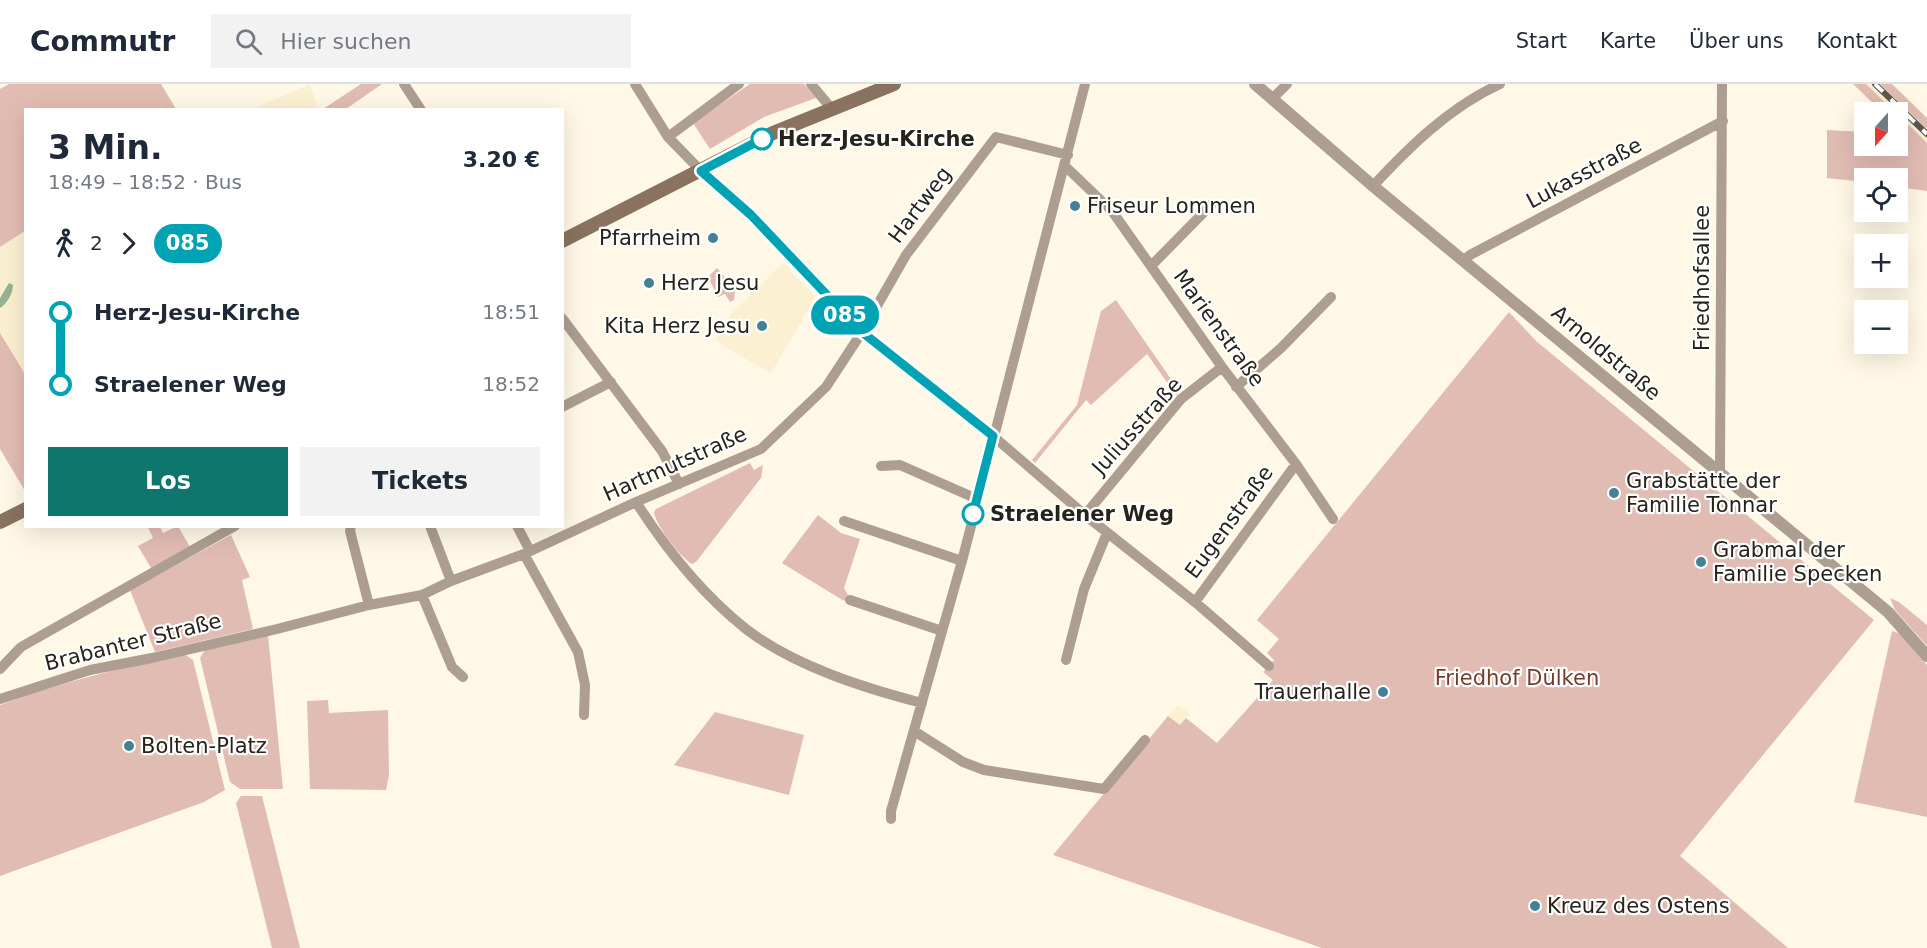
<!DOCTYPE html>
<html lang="de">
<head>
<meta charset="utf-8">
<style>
	body { margin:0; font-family:"DejaVu Sans",sans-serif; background:#f2f2f3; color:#1f2937; height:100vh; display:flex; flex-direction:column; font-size:22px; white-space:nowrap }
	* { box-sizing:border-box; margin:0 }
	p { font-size:20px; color:#747a83 }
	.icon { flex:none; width:33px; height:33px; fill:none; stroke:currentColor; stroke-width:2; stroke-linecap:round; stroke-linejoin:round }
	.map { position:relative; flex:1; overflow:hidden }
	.sheet { position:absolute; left:24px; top:24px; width:540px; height:420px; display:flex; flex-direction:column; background:#fff; border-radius:0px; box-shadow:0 6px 24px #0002 }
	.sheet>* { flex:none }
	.badge { padding:0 12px; border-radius:20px; font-size:21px; line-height:39px }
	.needle { width:39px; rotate:201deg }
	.tools { position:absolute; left:1854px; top:18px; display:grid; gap:12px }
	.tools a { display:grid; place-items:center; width:54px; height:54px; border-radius:0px; background:#fff; box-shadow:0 6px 24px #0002; font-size:30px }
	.map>.badge { position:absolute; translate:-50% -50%; box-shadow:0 0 0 3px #fff }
	.legs { display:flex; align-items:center; gap:9px; height:66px; padding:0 24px; font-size:20px }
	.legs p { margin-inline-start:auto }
	.headline { display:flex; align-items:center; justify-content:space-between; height:102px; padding:0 24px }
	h1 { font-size:33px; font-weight:600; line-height:45px }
	.button { display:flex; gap:12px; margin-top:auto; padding:12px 24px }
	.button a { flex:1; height:69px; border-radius:0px; background:#0f766e; color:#fff; font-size:24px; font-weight:600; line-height:69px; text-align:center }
	.button a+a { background:#f2f2f3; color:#1f2937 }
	ul { padding:0 24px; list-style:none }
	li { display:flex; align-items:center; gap:21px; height:72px; font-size:22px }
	li i { display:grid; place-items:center; width:9px; height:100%; margin:0 8px; background:currentColor }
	li i::after { content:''; width:15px; height:15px; margin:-8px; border:4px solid; border-radius:50%; background:#fff }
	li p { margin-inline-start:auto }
	li:first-child i { background:linear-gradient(#0000 50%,currentColor 0) }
	li:last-child i { background:linear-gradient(currentColor 50%,#0000 0) }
	header { display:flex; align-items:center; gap:36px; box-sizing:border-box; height:84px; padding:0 30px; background:#fff; border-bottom:2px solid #e0e1e3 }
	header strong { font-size:28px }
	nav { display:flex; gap:33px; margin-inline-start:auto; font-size:21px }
	.search { width:420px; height:54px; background:#f2f2f3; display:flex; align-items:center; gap:15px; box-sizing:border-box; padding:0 21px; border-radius:0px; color:#747a83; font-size:22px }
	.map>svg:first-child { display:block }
	.built { fill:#fcf0d2 }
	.green { fill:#e1bcb3 }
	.water { fill:#96b493 }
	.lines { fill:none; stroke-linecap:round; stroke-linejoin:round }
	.minor { stroke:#ad9e91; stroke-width:10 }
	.tertiary { stroke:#ad9e91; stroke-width:12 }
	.secondary { stroke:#897360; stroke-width:14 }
	.rail-casing { stroke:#5c584d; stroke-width:6 }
	.rail { stroke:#fff; stroke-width:4; stroke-dasharray:11; stroke-linecap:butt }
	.line-1-casing { stroke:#fff; stroke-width:14 }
	.line-1 { stroke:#00a3b4; stroke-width:9 }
	.stop-1-dot { fill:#fff; stroke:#00a3b4; stroke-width:3 }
	.poi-dot { fill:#438197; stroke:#fff; stroke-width:2 }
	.labels { text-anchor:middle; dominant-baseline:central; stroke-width:4.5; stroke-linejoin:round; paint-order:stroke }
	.stop-label { font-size:21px; font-weight:bold; fill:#26231a; stroke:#fff; text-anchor:start }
	.street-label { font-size:21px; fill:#26231a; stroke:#fff }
	.poi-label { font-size:21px; fill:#26231a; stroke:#fff; text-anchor:start }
	.park-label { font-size:21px; fill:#773b2c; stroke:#fff }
</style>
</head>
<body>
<header>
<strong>Commutr</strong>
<div class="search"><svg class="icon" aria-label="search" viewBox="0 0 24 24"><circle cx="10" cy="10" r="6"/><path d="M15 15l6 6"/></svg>Hier suchen</div>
<nav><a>Start</a><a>Karte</a><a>Über uns</a><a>Kontakt</a></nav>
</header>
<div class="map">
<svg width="1927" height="864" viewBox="0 0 1927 864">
	<rect width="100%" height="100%" fill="#fff8e6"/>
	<path class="built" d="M 310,0 L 318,25 L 253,25 Z
		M 1866,0 L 1880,0 L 1927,45 L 1927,59 Z
		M 25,147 L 25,290 L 0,249 L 0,224 L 8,217 L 8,203 L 0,214 L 0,163 Z
		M 783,179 L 816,213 L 771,289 L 721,261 L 716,255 L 732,229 Z
		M 1178,621 L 1190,630 L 1180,641 L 1168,632 Z"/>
	<path class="green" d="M 9,0 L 161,0 L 176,25 L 26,26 L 25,147 L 0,163 L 0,5 Z
		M 361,0 L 382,0 L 346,25 L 323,25 Z
		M 750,0 L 804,0 L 816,14 L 764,33 L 710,65 L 693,39 Z
		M 1853,0 L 1866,0 L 1895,28 L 1882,28 Z
		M 1880,0 L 1892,0 L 1927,34 L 1927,45 Z
		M 1898,30 L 1927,59 L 1927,107 L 1898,103 L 1898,94 L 1864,94 L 1864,98 L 1827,94 L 1827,46 L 1864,48 L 1864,62 L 1898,62 L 1898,50 L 1904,50 L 1898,43 Z
		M 717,184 L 735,205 L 734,216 L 730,218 L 725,210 L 718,213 L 708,193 Z
		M 1116,216 L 1180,308 L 1176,311 L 1147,270 L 1091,321 L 1086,316 L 1035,379 L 1032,376 L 1077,321 L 1101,227 Z
		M 1509,228 L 1536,257 L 1874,536 L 1680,772 L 1788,864 L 1322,864 L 1053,771 L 1168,632 L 1180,641 L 1186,634 L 1217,659 L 1273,596 L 1263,588 L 1274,576 L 1267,569 L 1279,555 L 1257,536 Z
		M 0,249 L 25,290 L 25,407 L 0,365 Z
		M 750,379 L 754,386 L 763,381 L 761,394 L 696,478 L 692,480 C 680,473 656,442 654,428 L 656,425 Z
		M 818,431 L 841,449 L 860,455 L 844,504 L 848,511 L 844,517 L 782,479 Z
		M 178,442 L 190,463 L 151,484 L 138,462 L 153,454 L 148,443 L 160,443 L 163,449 Z
		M 231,451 L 250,493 L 242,496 L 253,545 L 155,568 L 130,506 Z
		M 1890,514 L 1899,518 L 1927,541 L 1927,562 L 1895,526 Z
		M 1892,547 L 1902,550 L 1927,581 L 1927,733 L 1854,718 Z
		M 268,551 L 283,705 L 240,705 L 230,698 L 200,574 L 205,566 Z
		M 184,570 L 193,576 L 225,706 L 204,718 L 0,792 L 0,621 C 60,598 122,584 184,570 Z
		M 328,616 L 329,629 L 388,626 L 389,691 L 386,706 L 310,705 L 307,617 Z
		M 715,628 L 804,651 L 789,711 L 674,681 Z
		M 241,712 L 262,712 L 300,864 L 272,864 L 236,719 Z"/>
	<path class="water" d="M 9,199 L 13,201 C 13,209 7,220 0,224 L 0,214 Z"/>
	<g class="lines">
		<path class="minor" d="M 404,0 L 421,26
			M 635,0 L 668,53 L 701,87 L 751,131 L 862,248 L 993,352 L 1085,431 L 1195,518 L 1269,582
			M 811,0 L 831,24
			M 1272,15 L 1287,0
			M 668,53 L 739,0
			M 1065,82 L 1112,127 L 1222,283 L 1296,380 L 1333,435
			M 1373,102 C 1410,62 1450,23 1500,0
			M 1464,176 L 1470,171 L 1723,37
			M 1151,182 L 1212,120
			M 562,234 L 662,367 L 679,400
			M 1236,303 L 1281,264 L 1331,213
			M 562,323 L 611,298
			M 881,382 L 900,381 L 977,415
			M 1720,388 L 1722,0
			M 636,418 C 666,465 702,510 746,545 C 794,582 864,604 922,619
			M 1085,431 L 1181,315 L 1222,283
			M 844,437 L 962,477
			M 351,442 L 350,447 L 369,521
			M 430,442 L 451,497
			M 517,442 L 530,467
			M 524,470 L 578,568 L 585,601 L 584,631
			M 422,511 L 452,583 L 463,593
			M 850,516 L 942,547
			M 1195,518 L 1296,380
			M 1066,576 L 1084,505 L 1107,449
			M 0,585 L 21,563 L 235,442
			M 0,615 L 90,586 L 152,574 L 277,545 L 369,521 L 422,511 L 451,497 L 524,470 L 636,418 L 761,365 L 826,303 L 862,248 L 906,171 L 996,53 L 1068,71
			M 914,647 L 963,678 L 984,686 L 1104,705 L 1145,656
			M 891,735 L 891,727 L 962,477 L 1085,0"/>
		<path class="tertiary" d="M 1255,0 L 1373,102 L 1888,528 L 1927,572"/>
		<path class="secondary" d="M 562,157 L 773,49 L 894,0
			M 0,438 L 26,425"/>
		<defs>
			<path id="rail" d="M 1875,0 L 1927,50"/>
		</defs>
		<use href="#rail" class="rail-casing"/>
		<use href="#rail" class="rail"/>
	</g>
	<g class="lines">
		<defs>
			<path id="line-1" d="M 762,55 L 701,87 L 751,131 L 862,248 L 993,352 L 973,430"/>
		</defs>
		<use href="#line-1" class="line-1-casing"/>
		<use href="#line-1" class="line-1"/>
	</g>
	<g class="stop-1-dot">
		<circle cx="762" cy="55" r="10"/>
		<circle cx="973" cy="430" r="10"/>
	</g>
	<g class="poi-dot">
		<circle cx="1075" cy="122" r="6"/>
		<circle cx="713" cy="154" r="6"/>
		<circle cx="649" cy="199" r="6"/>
		<circle cx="762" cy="242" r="6"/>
		<circle cx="1614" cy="409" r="6"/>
		<circle cx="1701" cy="478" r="6"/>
		<circle cx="1383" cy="608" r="6"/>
		<circle cx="129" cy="662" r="6"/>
		<circle cx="1535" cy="822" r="6"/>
	</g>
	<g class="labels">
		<g class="stop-label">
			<text x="778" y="55">Herz-Jesu-Kirche</text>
			<text x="990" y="430">Straelener Weg</text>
		</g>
		<g class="street-label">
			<text transform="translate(1584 89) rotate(-28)">Lukasstraße</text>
			<text transform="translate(920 121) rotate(-53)">Hartweg</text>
			<text transform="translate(1702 194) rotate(-90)">Friedhofsallee</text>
			<text transform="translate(1219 244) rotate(54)">Marienstraße</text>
			<text transform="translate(1606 269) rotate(40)">Arnoldstraße</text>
			<text transform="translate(1137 342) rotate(-48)">Juliusstraße</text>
			<text transform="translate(675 380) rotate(-24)">Hartmutstraße</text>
			<text transform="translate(1229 438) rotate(-54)">Eugenstraße</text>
			<text transform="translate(133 558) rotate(-14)">Brabanter Straße</text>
		</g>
		<g class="poi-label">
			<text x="1087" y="122">Friseur Lommen</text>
			<text x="701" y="154" text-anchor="end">Pfarrheim</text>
			<text x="661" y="199">Herz Jesu</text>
			<text x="750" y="242" text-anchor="end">Kita Herz Jesu</text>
			<text x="1626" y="397">Grabstätte der<tspan x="1626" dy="24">Familie Tonnar</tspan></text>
			<text x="1713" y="466">Grabmal der<tspan x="1713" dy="24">Familie Specken</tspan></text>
			<text x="1371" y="608" text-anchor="end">Trauerhalle</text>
			<text x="141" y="662">Bolten-Platz</text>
			<text x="1547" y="822">Kreuz des Ostens</text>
		</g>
		<g class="park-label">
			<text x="1517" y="594">Friedhof Dülken</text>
		</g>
	</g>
</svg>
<div class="tools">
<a><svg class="needle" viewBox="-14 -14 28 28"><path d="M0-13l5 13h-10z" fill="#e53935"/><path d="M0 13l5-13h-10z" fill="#747a83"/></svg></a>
<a><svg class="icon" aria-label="locate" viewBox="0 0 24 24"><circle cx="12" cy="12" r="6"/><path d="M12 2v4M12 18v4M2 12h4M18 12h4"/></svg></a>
<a>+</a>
<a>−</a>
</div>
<b class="badge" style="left:845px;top:231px;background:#00a3b4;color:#fff">085</b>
<section class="sheet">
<div class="headline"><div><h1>3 Min.</h1><p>18:49 – 18:52 · Bus</p></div><b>3.20 €</b></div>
<div class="legs"><svg class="icon" aria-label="walk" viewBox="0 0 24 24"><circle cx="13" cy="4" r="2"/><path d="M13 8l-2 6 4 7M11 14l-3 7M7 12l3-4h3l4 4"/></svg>2<svg class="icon" aria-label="forward" viewBox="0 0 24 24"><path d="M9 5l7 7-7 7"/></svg><b class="badge" style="background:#00a3b4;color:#fff">085</b></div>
<ul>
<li><i style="color:#00a3b4"></i><b>Herz-Jesu-Kirche</b><p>18:51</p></li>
<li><i style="color:#00a3b4"></i><b>Straelener Weg</b><p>18:52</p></li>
</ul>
<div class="button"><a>Los</a><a>Tickets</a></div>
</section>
</div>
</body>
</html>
